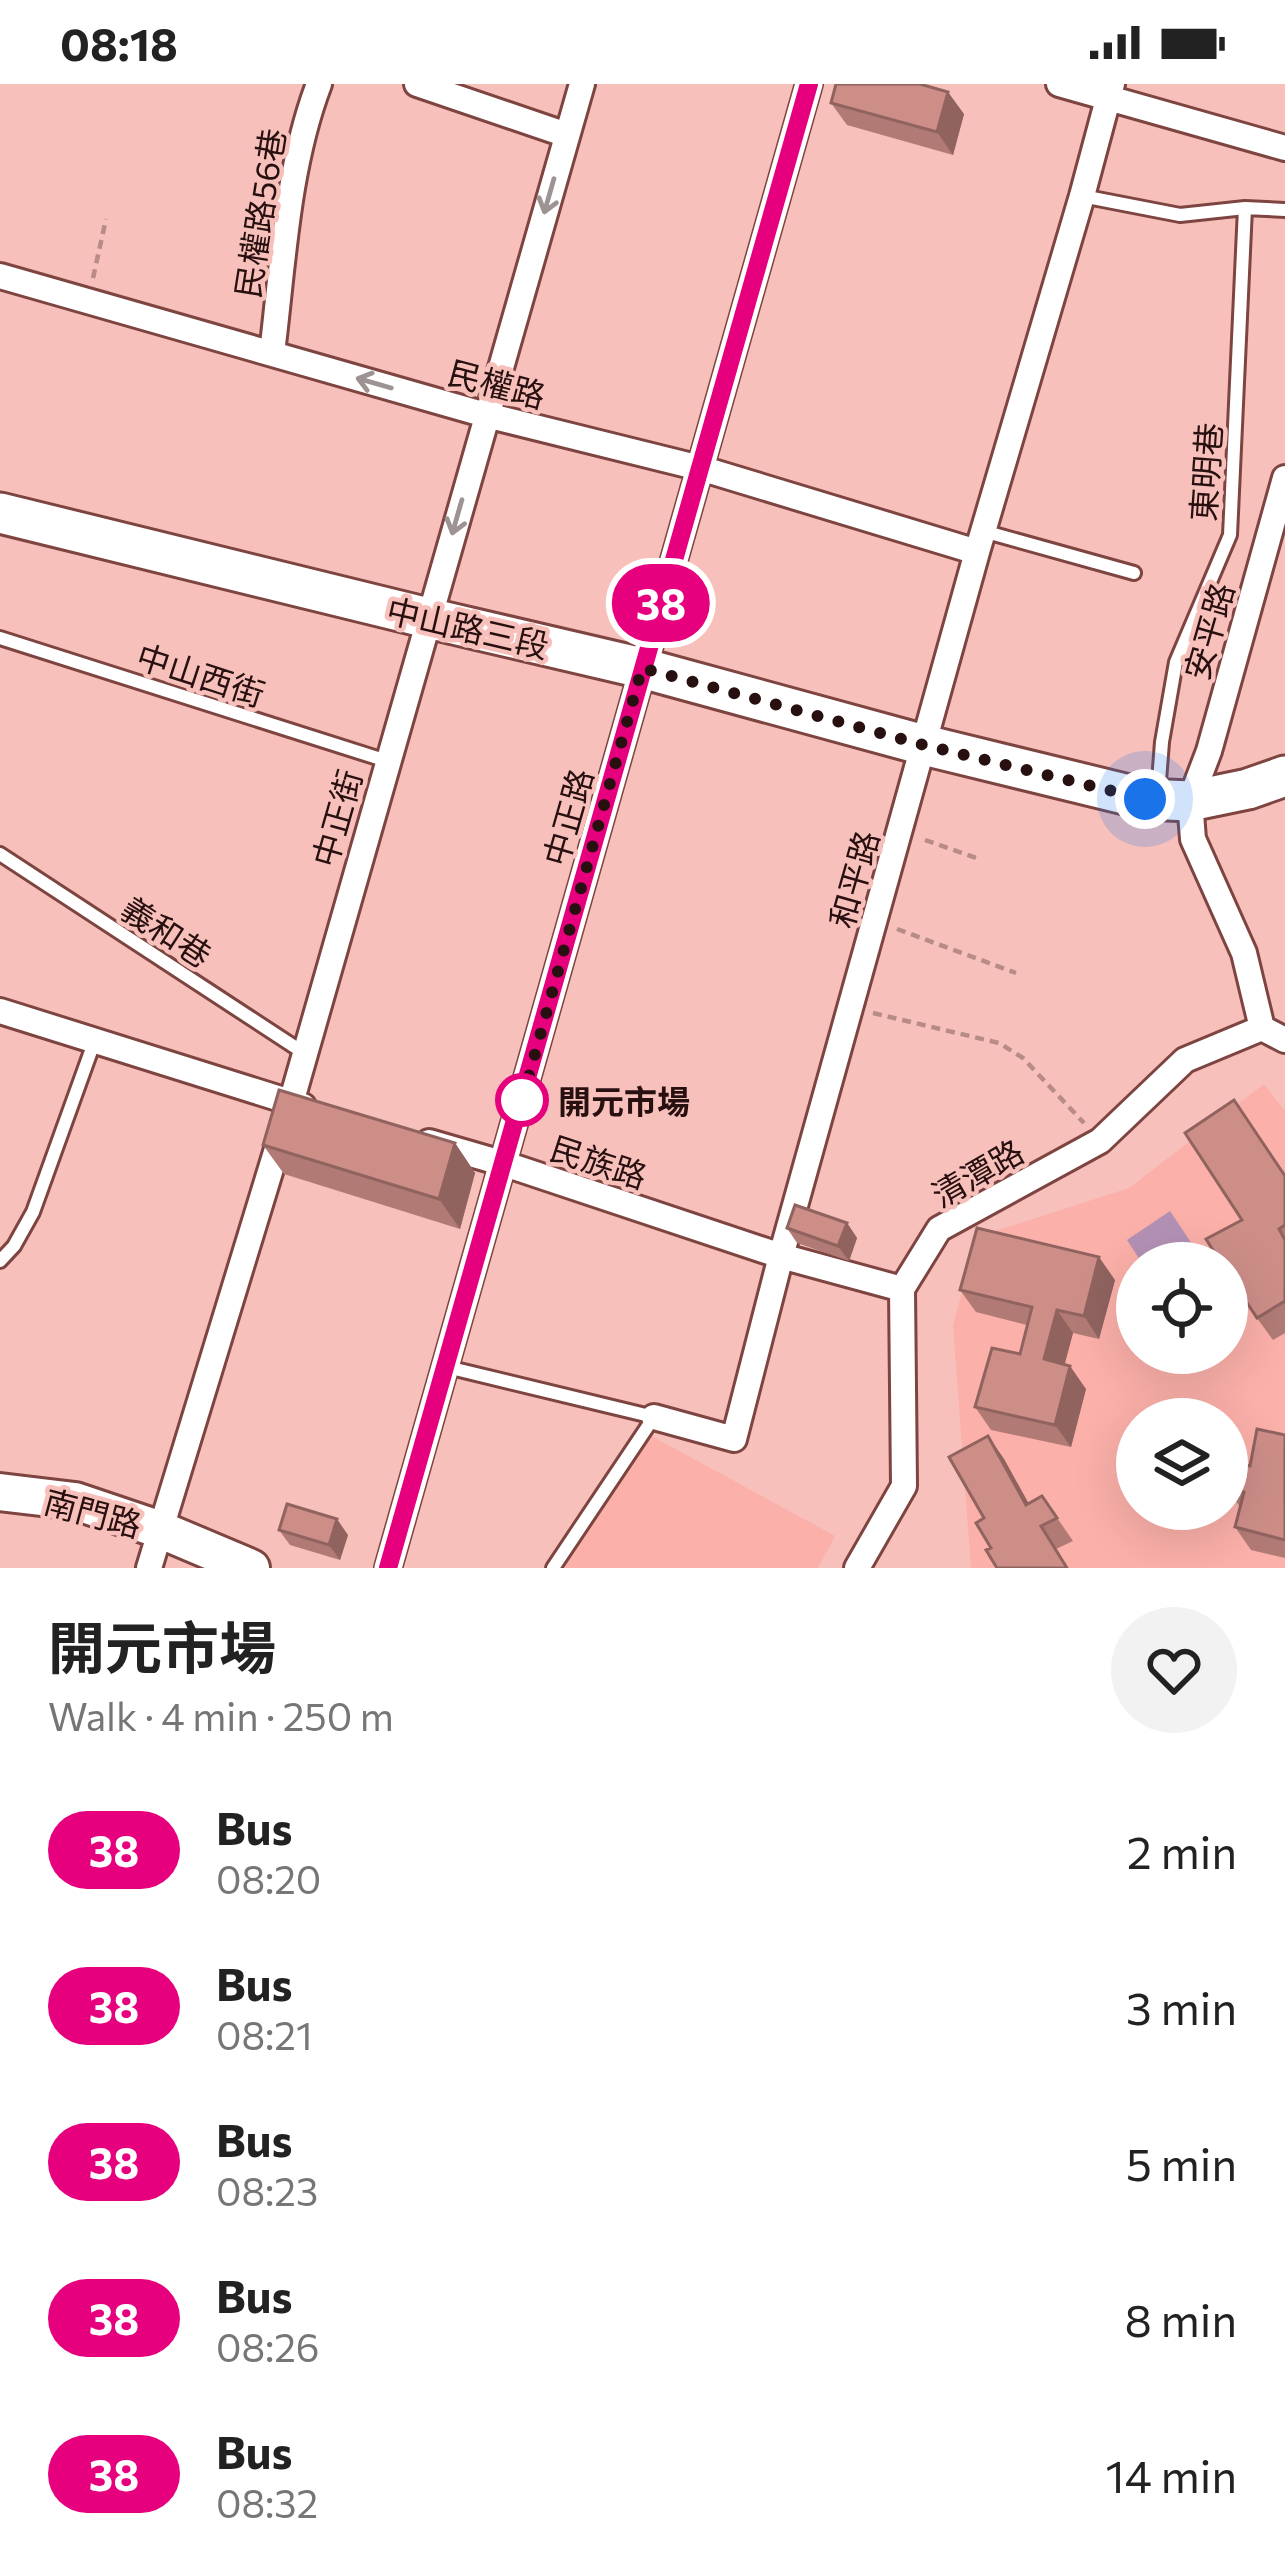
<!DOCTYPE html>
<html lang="en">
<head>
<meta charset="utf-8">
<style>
	body { margin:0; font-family:Commissioner,"Noto Sans TC",sans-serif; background:#f2f2f2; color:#222; height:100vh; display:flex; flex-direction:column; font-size:45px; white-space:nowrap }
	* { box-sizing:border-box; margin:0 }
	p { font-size:39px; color:#767676 }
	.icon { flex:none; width:66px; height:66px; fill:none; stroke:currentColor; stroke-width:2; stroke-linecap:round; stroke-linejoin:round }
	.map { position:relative; height:1484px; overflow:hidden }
	.sheet { display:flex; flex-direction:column; background:#fff; flex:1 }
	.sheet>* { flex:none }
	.badge { padding:0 24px; border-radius:39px; font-size:42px; line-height:78px }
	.controls { position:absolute; left:1116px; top:1158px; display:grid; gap:24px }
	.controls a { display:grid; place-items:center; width:132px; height:132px; border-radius:50%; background:#fff; box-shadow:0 12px 48px #0002; font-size:60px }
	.you { position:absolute; width:60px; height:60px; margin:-30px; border:9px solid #fff; border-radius:50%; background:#1a73e8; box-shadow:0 0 0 18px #1a73e833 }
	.map>.badge { position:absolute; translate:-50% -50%; box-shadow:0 0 0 6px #fff }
	.round { display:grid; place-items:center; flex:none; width:126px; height:126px; border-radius:63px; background:#f2f2f2 }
	.summary { display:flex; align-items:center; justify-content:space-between; height:204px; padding:0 48px }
	h1 { font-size:57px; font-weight:700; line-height:90px }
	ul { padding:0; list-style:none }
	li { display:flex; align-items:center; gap:36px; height:156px; padding:0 48px }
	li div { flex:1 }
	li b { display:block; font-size:45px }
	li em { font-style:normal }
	li .badge { min-width:132px; font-weight:700; text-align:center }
	.status { display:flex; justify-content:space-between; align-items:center; height:84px; padding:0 60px; background:#fff; direction:ltr }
	.status svg { height:33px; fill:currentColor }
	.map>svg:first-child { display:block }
	.built { fill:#fbb0a9; fill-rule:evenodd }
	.green { fill:#b391b5 }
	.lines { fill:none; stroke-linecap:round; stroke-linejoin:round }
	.lane-casing { stroke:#7d4440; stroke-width:18 }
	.street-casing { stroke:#7d4440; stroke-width:30 }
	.secondary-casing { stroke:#7d4440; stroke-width:42 }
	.primary-casing { stroke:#7d4440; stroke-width:45 }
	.path { stroke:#b88b87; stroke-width:4.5; stroke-dasharray:9 6; stroke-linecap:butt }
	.lane { stroke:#fff; stroke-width:12 }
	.street { stroke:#fff; stroke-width:24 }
	.secondary { stroke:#fff; stroke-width:36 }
	.primary { stroke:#fff; stroke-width:39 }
	.wall { fill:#b17a75 }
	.shaded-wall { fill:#90635f }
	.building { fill:#ce8e88; stroke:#90635f; stroke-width:3 }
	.oneway { stroke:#9e9393 }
	.line-casing { stroke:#fff; stroke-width:27 }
	.line { stroke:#e6007e; stroke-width:18 }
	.walk { stroke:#27100f; stroke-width:12; stroke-dasharray:0 21.6 }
	.stop-dot { fill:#fff; stroke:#e6007e; stroke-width:6 }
	.labels { text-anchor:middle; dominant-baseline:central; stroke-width:9; stroke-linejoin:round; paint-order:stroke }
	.street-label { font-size:33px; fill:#27100f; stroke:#f7c0bb }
	.stop-label { font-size:33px; font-weight:bold; fill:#27100f; stroke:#f7c0bb; text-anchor:start }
</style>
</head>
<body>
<div class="status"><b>08:18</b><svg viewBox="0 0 49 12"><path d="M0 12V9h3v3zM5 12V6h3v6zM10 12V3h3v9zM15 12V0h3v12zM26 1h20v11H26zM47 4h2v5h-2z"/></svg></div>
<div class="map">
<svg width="1285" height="1484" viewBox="0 0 1285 1484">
	<rect width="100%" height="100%" fill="#f7c0bb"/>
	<path class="built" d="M 1264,1000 L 1285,1027 L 1285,1484 L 971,1484 L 953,1241 L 977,1153 L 1129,1104 ZM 1137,1179 L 1227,1179 L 1227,1269 L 1137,1269 ZM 1137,1335 L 1227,1335 L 1227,1425 L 1137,1425 Z
		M 646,1349 L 835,1452 L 818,1484 L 564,1484 Z"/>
	<path class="green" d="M 1170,1127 L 1192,1160 L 1164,1179 L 1142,1179 L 1127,1156 Z"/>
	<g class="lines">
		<defs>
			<path id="lane" d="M 1082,112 L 1180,131 L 1245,124 L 1285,126
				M 983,447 L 1134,489
				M 0,554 L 387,677
				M 1158,710 L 1162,658 L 1176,578 L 1230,451 L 1245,124
				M 0,770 L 304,969
				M 0,1177 L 14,1162 L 33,1128 L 95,956
				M 447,1283 L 654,1333 L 553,1484"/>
			<path id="street" d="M 417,0 L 567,51
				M 1059,0 L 1285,64
				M 0,192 L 486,331 L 700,384 L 977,468
				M 272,269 C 283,180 287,84 319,0
				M 0,927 L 303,1022
				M 1262,944 L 1244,869 L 1193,755 L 1190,717 L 1209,667 L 1285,394
				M 1262,944 L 1285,956
				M 429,1058 L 505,1080 L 781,1172 L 902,1205
				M 654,1333 L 734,1355 L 781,1172 L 977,468 L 1082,112 L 1112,0
				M 149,1484 L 291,1019 L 582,0
				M 388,1484 L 809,0
				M 857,1484 L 904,1402 L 902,1205 L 939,1145 L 1100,1057 L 1185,976 L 1262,944"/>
			<path id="secondary" d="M 0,1408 L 75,1417 L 161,1446 L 251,1484"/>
			<path id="primary" d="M 0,429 L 428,534 L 642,584 L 924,661 L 1145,715 L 1190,717 L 1248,705 L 1285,692"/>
		</defs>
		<use href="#lane" class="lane-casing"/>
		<use href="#street" class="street-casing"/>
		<use href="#secondary" class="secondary-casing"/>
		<use href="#primary" class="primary-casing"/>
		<path class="path" d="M 93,194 L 106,135
			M 925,756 L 976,774
			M 897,845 L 1016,889
			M 873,929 L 999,959 L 1023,974 L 1084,1039"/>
		<use href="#lane" class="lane"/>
		<use href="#street" class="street"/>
		<use href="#secondary" class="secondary"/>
		<use href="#primary" class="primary"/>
	</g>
	<path class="wall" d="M 831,19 L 964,30 L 953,71 L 847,41 Z
		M 455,1059 L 475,1089 L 460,1145 L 284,1090 L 263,1061 Z
		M 1285,1091 L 1285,1249 L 1273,1256 L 1257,1234 L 1242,1136 Z
		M 847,1139 L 857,1154 L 849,1177 L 797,1159 L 787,1144 Z
		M 1115,1196 L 1099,1255 L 1073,1249 L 1064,1281 L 1086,1305 L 1071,1363 L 991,1346 L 975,1323 L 1020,1270 L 1027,1241 L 976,1228 L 960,1206 Z
		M 1285,1351 L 1285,1474 L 1251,1466 L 1235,1443 L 1240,1423 L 1227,1404 Z
		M 988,1352 L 1004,1375 L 1029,1420 L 1042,1412 L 1073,1457 L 1056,1465 L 1068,1484 L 997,1484 L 984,1434 Z
		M 279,1446 L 348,1451 L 340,1476 L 290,1461 Z"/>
	<path class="shaded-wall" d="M 948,8 L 964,30 L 953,71 L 937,48 Z
		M 455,1059 L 475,1089 L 460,1145 L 439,1115 Z
		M 847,1139 L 857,1154 L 849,1177 L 838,1162 Z
		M 1099,1173 L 1115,1196 L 1099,1255 L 1084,1232 Z
		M 1057,1226 L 1073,1249 L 1060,1298 L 1044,1275 Z
		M 1070,1282 L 1086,1305 L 1071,1363 L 1055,1341 Z
		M 988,1352 L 1004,1375 L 1042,1444 L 1026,1421 Z
		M 337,1435 L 348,1451 L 340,1476 L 329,1461 Z"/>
	<path class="building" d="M 836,0 L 920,0 L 948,8 L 937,48 L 831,19 Z
		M 279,1006 L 455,1059 L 439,1115 L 263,1061 Z
		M 1234,1016 L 1285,1092 L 1285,1141 L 1279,1145 L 1285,1156 L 1285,1217 L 1257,1234 L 1227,1188 L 1227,1179 L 1221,1179 L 1206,1155 L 1242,1136 L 1185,1049 Z
		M 795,1121 L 847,1139 L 838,1162 L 787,1144 Z
		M 977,1144 L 1099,1173 L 1084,1232 L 1057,1226 L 1044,1275 L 1070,1282 L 1055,1341 L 975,1323 L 992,1264 L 1020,1270 L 1032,1223 L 960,1206 Z
		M 1257,1345 L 1285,1351 L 1285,1456 L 1235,1443 L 1244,1408 L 1227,1404 L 1234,1378 L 1250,1382 Z
		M 988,1352 L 1026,1421 L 1042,1412 L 1057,1434 L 1041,1442 L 1067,1484 L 997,1484 L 986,1466 L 991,1464 L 976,1439 L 984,1434 L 949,1373 Z
		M 287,1420 L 337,1435 L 329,1461 L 279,1446 Z"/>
	<defs><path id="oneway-shaft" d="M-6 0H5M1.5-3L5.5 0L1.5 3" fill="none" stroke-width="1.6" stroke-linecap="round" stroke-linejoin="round" transform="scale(3)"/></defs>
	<g class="oneway">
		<use href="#oneway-shaft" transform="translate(549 112) rotate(106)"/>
		<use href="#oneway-shaft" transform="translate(374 299) rotate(-164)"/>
		<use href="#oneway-shaft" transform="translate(457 433) rotate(106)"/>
	</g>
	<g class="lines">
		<defs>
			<path id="line" d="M 388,1484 L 809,0"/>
		</defs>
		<use href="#line" class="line-casing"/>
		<use href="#line" class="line"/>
		<path class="walk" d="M 522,1016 L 517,1035 L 642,584 L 924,661 L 1145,715"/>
	</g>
	<circle class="stop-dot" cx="522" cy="1016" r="24"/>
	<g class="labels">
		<g class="street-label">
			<text transform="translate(259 129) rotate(-81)">民權路56巷</text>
			<text transform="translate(497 299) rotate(15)">民權路</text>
			<text transform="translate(1205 388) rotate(-86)">東明巷</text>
			<text transform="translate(468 543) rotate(13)">中山路三段</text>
			<text transform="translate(1208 547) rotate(-74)">安平路</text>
			<text transform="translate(201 590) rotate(18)">中山西街</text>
			<text transform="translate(567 733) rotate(-74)">中正路</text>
			<text transform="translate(336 734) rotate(-74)">中正街</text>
			<text transform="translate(853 795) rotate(-74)">和平路</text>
			<text transform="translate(167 847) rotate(33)">義和巷</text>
			<text transform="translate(599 1077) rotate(18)">民族路</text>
			<text transform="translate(977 1088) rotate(-30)">清潭路</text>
			<text transform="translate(93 1428) rotate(15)">南門路</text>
		</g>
		<g class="stop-label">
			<text x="558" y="1016">開元市場</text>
		</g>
	</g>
</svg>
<div class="controls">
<a><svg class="icon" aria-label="locate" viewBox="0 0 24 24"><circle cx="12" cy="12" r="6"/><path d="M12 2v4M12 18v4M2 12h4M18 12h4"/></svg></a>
<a><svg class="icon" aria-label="layers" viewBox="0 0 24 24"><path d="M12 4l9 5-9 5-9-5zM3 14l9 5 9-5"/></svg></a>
</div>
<div class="you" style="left:1145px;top:715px"></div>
<b class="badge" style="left:661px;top:519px;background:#e6007e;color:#fff">38</b>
</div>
<section class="sheet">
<div class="summary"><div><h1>開元市場</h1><p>Walk · 4 min · 250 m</p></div><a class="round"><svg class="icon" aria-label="heart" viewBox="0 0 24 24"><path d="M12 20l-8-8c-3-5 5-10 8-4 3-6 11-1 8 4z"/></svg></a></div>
<ul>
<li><span class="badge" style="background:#e6007e;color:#fff">38</span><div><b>Bus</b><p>08:20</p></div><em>2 min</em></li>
<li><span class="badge" style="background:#e6007e;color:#fff">38</span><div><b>Bus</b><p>08:21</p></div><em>3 min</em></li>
<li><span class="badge" style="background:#e6007e;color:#fff">38</span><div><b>Bus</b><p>08:23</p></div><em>5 min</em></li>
<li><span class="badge" style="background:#e6007e;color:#fff">38</span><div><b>Bus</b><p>08:26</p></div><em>8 min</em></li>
<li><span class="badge" style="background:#e6007e;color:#fff">38</span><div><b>Bus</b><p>08:32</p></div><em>14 min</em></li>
</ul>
</section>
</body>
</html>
